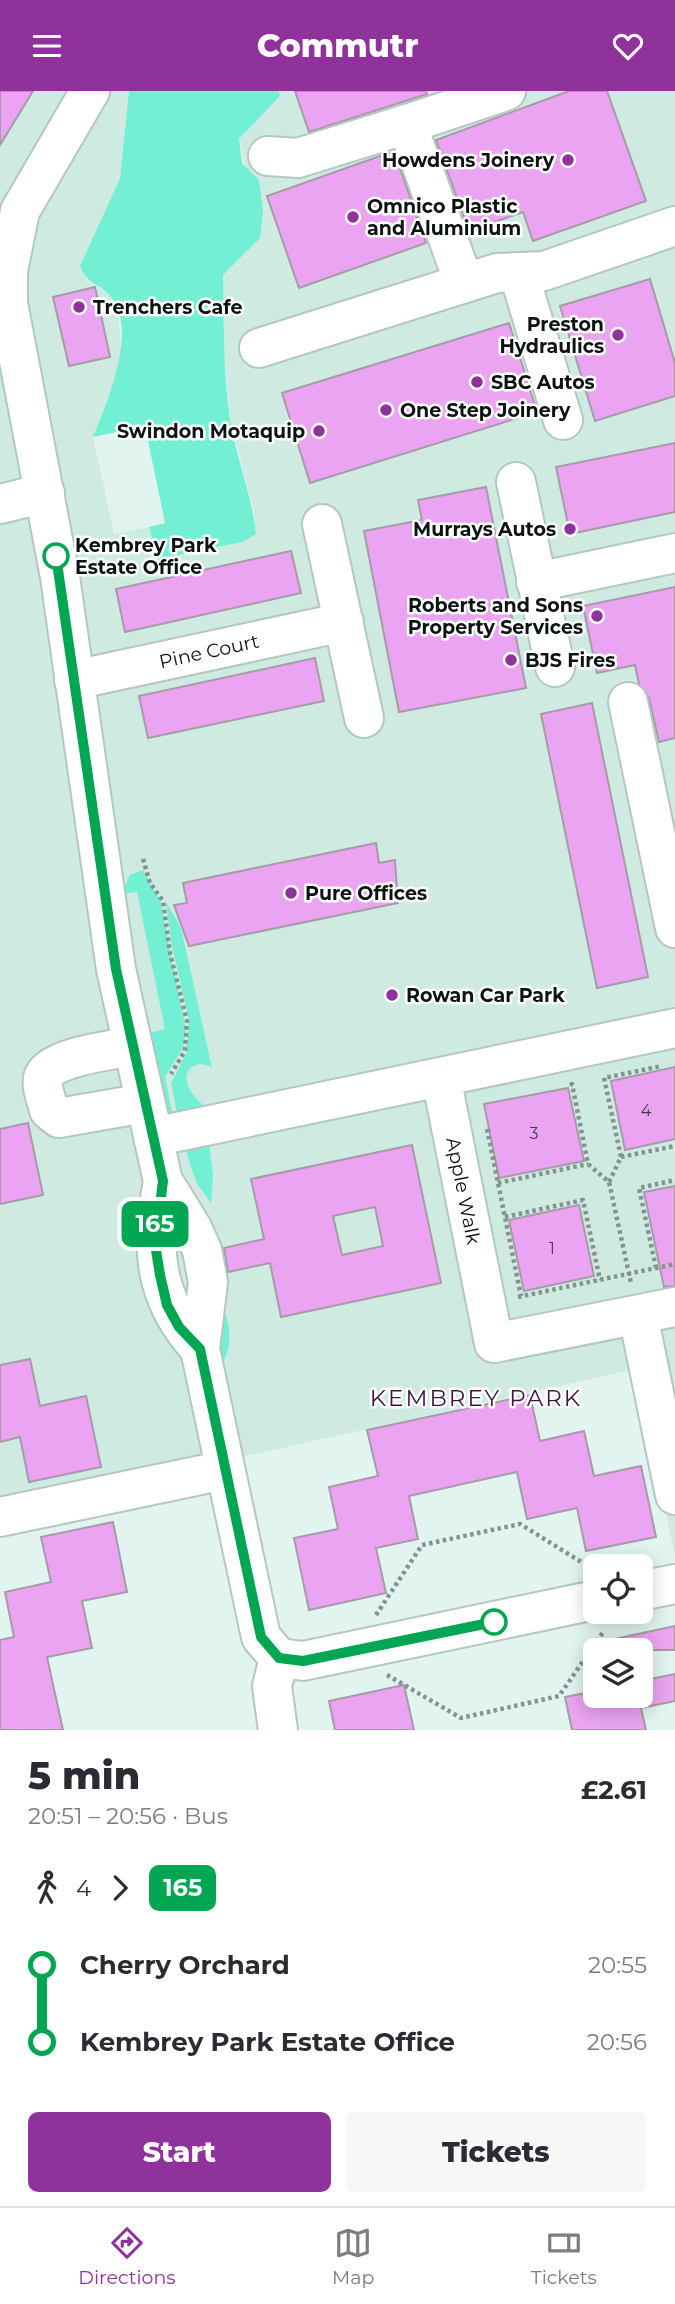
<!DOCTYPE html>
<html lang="en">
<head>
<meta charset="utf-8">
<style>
	body { margin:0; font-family:Montserrat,sans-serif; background:#f7f7f7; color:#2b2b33; height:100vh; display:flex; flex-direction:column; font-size:26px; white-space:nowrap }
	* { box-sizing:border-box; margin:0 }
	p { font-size:23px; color:#7c7c81 }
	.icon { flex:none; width:38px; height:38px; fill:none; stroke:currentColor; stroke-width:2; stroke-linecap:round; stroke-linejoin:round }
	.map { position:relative; height:1639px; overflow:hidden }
	.panel { display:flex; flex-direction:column; background:#fff; flex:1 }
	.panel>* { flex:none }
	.badge { padding:0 14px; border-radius:10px; font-size:24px; line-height:46px }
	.tools { position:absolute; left:583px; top:1463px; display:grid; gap:14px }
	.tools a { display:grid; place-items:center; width:70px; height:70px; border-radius:10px; background:#fff; box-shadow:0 4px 18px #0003; font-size:35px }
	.map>.badge { position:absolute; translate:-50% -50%; box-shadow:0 0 0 4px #fff }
	.legs { display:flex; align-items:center; gap:10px; height:77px; padding:0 28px; font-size:23px }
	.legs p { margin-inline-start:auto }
	.headline { display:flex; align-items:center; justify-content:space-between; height:119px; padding:0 28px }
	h1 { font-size:38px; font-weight:800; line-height:52px }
	.action { display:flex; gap:14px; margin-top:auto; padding:14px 28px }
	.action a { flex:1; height:80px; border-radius:10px; background:#90329b; color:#fff; font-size:28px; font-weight:800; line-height:80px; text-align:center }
	.action a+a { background:#f7f7f7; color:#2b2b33 }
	ul { padding:0 28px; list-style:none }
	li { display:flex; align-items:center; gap:24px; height:77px; font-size:26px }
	li i { display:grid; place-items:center; width:10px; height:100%; margin:0 9px; background:currentColor }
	li i::after { content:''; width:18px; height:18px; margin:-9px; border:5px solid; border-radius:50%; background:#fff }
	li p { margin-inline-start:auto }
	li:first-child i { background:linear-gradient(#0000 50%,currentColor 0) }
	li:last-child i { background:linear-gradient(currentColor 50%,#0000 0) }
	header { display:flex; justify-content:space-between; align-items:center; height:91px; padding:0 28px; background:#90329b; color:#fff; font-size:32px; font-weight:800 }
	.tabs { display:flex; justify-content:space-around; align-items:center; height:98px; border-top:2px solid #e1e1e2; background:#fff; font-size:19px; color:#7c7c81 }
	.tabs a { display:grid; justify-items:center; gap:4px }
	.tabs .selected { color:#90329b }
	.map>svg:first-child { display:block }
	.built { fill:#ceeae1 }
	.green { fill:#73f0d3 }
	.building { fill:#eaa4f1; stroke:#a69ba7; stroke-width:2; fill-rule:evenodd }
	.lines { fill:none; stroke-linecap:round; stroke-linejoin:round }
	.minor-casing { stroke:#b5c7c2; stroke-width:42 }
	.path { stroke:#85938f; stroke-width:4.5; stroke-dasharray:3.5 3.5; stroke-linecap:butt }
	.minor { stroke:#fff; stroke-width:38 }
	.line-1-casing { stroke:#fff; stroke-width:16 }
	.line-1 { stroke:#00a651; stroke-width:10 }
	.poi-dot { fill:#90329b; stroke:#fff; stroke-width:2.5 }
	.stop-1-dot { fill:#fff; stroke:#00a651; stroke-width:3.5 }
	.labels { text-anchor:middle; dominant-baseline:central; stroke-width:5; stroke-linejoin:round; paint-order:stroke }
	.number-label { font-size:16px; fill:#443749 }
	.poi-label { font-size:19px; font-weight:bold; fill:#0c1311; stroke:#fff; text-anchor:start }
	.stop-label { font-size:19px; font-weight:bold; fill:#0c1311; stroke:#fff; text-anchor:start }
	.street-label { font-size:19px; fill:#0c1311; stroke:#fff }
	.quarter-label { font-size:23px; letter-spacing:2px; fill:#411447; stroke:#fff }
</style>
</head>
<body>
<header><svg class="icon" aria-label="menu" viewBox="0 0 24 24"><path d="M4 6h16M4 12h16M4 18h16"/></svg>Commutr<svg class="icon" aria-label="heart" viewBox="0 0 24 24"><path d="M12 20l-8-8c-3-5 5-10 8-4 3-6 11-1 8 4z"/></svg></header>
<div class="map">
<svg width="675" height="1639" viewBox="0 0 675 1639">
	<rect width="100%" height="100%" fill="#e1f4ef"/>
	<path class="built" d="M 0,0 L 129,0 L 120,87 L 101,128 L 86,189 L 110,204 L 118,220 L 121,259 L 114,297 L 93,346 L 114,443 L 149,436 L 158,468 L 242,451 L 256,443 L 254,420 L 230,329 L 224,256 L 223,183 L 260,146 L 239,48 L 280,5 L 279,0 L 675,0 L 675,1465 L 635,1278 L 0,1420 Z"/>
	<path class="green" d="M 129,0 L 279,0 L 280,5 L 239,48 L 242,72 L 259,89 L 263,119 L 260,147 L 223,184 C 224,231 223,280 230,328 C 236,367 252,403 256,443 L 242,451 L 158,468 L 149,436 L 165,432 L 145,335 L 93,346 C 107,312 139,238 110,205 C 98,191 88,195 80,175 L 120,87 Z
		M 143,779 L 160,809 L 186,940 L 183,957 L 165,986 L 173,1026 L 165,1020 L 149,942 L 165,938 L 137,801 L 121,803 L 130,784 Z
		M 166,811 L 181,837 L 212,977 C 200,968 183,976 187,992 C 191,1004 203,1015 213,1022 L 178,1028 L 171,992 L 186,963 L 189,929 L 172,855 Z
		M 208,1046 L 213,1084 L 211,1112 L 196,1091 L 184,1054 Z
		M 224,1219 C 232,1240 232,1259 219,1278 Z"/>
	<path class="building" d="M 0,0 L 33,0 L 0,54 Z
		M 295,0 L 426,0 L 427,3 L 309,41 Z
		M 569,0 L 607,0 L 646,110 L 533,150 L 523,121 L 469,140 L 436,49 Z
		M 394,60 L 426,152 L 299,197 L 267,105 Z
		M 650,188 L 675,272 L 675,305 L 595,330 L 560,215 Z
		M 95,196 L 110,266 L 69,275 L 53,206 Z
		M 509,232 L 537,321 L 310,392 L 282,302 Z
		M 675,352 L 675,421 L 570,443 L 556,376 Z
		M 486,396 L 526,597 L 399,621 L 364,440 L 422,429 L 418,409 Z
		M 291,460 L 301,502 L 125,541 L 116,498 Z
		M 675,496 L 675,647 L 659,651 L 649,607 L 639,593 L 635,574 L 597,582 L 583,515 Z
		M 315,567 L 324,610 L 148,647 L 139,605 Z
		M 592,612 L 648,886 L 597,897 L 541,623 Z
		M 376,752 L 379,772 L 395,769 L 398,812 L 189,855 L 174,814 L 187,812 L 183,792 Z
		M 675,976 L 675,1048 L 625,1059 L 611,990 Z
		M 568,997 L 584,1070 L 499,1087 L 484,1013 Z
		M 28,1032 L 43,1104 L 0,1113 L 0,1038 Z
		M 412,1054 L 441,1192 L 281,1226 L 270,1172 L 228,1181 L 224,1157 L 264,1148 L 251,1088 ZM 375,1116 L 383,1155 L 342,1164 L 333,1125 Z
		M 675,1095 L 675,1195 L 664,1196 L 644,1101 Z
		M 579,1114 L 594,1185 L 524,1200 L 509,1129 Z
		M 30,1268 L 40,1315 L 86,1305 L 101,1376 L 29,1391 L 20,1346 L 0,1351 L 0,1274 Z
		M 530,1304 L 540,1350 L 584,1340 L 594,1385 L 641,1375 L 656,1446 L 586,1460 L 577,1417 L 527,1428 L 517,1381 L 409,1405 L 418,1448 L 376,1457 L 386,1502 L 309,1519 L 294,1447 L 338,1438 L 329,1396 L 378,1385 L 367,1339 Z
		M 113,1431 L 127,1501 L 82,1510 L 92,1557 L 47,1566 L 63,1639 L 0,1639 L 0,1549 L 14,1546 L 5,1501 L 51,1491 L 41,1446 Z
		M 675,1535 L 675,1559 L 606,1559 L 605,1550 Z
		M 675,1583 L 675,1610 L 641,1617 L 646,1639 L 572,1639 L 565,1606 L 595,1600 L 595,1605 L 639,1605 L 640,1612 L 640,1590 Z
		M 404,1594 L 414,1639 L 335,1639 L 329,1610 Z"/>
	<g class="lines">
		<defs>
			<g id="minor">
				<path d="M 90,0 L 20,120 L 8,180 L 8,212 L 60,486 L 116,878 L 163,1090 L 192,1137 L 202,1159 L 208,1191 L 200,1258 L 261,1546 L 279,1567 L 303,1570 L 595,1509"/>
				<path d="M 407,33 L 506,0"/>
				<path d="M 268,65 L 298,67 L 407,33 L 464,192"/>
				<path d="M 519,183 L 563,329"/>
				<path d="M 259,257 L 497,182 L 544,180 L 675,135"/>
				<path d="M 516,391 L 555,576"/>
				<path d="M 0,413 L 45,402"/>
				<path d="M 322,433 L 364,627"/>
				<path d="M 536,491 L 675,462"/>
				<path id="s1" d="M 74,589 L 344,531"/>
				<path d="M 628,611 L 675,837"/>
				<path d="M 133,955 C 113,959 48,966 43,987 C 41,996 47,1010 49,1019 L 59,1027 L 145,1012"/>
				<path id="s2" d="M 441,986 L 494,1252 L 675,1216"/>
				<path d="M 153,1046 L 675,937"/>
				<path d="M 163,1090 C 150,1156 153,1207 200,1258"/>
				<path d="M 638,1224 L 675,1404"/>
				<path d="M 0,1426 L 225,1379"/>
				<path d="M 640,1500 L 675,1493"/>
				<path d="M 278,1639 L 272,1595 L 279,1567"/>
			</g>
		</defs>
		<use href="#minor" class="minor-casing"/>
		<path class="path" d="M 143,768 L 150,792 L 163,810 L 170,862 L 187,930 L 185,960 L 171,983
			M 570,994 L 572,993 L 588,1073 L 609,1091 L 631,1192
			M 487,1038 L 521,1205
			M 621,1066 L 675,1055
			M 609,1091 L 621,1066 L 604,987 L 662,975
			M 498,1092 L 588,1073
			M 505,1126 L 583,1109 L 600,1189
			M 656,1177 L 639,1097 L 675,1089
			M 518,1206 L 675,1173
			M 376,1524 L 422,1454 L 520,1433 L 591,1477
			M 387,1584 L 461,1627 L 559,1605 L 604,1540"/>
		<use href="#minor" class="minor"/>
	</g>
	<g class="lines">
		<defs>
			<path id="line-1" d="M 56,465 L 116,878 L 163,1090 L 155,1153 L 160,1184 L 167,1214 L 179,1236 L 200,1258 L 261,1546 L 279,1567 L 303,1570 L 494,1531"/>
		</defs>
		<use href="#line-1" class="line-1-casing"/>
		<use href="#line-1" class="line-1"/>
	</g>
	<g class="poi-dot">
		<circle cx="568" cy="69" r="7"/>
		<circle cx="353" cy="126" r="7"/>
		<circle cx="79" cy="216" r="7"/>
		<circle cx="618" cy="244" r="7"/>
		<circle cx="477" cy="291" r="7"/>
		<circle cx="386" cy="319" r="7"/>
		<circle cx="319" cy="340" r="7"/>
		<circle cx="570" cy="438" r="7"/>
		<circle cx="597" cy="525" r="7"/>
		<circle cx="511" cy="569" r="7"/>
		<circle cx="291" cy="802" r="7"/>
		<circle cx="392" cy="904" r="7"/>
	</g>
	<g class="stop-1-dot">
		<circle cx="56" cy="465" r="12"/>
		<circle cx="494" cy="1531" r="12"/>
	</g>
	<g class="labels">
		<g class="number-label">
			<text x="646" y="1019">4</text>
			<text x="534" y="1042">3</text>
			<text x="552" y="1157">1</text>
		</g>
		<g class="poi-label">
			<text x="554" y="69" text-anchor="end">Howdens Joinery</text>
			<text x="367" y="115">Omnico Plastic<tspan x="367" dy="22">and Aluminium</tspan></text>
			<text x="93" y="216">Trenchers Cafe</text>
			<text x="604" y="233" text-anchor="end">Preston<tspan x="604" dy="22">Hydraulics</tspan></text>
			<text x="491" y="291">SBC Autos</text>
			<text x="400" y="319">One Step Joinery</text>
			<text x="305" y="340" text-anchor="end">Swindon Motaquip</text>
			<text x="556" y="438" text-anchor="end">Murrays Autos</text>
			<text x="583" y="514" text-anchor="end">Roberts and Sons<tspan x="583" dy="22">Property Services</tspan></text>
			<text x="525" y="569">BJS Fires</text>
			<text x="305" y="802">Pure Offices</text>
			<text x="406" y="904">Rowan Car Park</text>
		</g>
		<g class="stop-label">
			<text x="75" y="454">Kembrey Park<tspan x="75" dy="22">Estate Office</tspan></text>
		</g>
		<g class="street-label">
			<text stroke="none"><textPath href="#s1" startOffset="138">Pine Court</textPath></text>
			<text stroke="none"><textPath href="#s2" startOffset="116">Apple Walk</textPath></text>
		</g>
		<g class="quarter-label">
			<text x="476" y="1307">KEMBREY PARK</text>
		</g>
	</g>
</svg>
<div class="tools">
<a><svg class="icon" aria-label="locate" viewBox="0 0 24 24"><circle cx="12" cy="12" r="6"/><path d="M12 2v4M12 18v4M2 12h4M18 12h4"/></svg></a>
<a><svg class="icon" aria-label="layers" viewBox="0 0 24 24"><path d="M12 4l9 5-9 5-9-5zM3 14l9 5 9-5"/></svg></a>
</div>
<b class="badge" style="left:155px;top:1133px;background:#00a651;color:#fff">165</b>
</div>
<section class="panel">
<div class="headline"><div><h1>5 min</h1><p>20:51 – 20:56 · Bus</p></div><b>£2.61</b></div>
<div class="legs"><svg class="icon" aria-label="walk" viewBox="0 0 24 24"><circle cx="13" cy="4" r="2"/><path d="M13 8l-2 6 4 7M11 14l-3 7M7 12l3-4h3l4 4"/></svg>4<svg class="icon" aria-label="forward" viewBox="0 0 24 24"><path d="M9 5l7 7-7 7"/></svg><b class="badge" style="background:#00a651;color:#fff">165</b></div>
<ul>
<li><i style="color:#00a651"></i><b>Cherry Orchard</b><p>20:55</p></li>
<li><i style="color:#00a651"></i><b>Kembrey Park Estate Office</b><p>20:56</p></li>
</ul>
<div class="action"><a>Start</a><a>Tickets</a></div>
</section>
<nav class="tabs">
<a class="selected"><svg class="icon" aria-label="directions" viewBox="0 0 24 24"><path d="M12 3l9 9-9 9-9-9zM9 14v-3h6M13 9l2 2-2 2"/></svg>Directions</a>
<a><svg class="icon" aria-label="map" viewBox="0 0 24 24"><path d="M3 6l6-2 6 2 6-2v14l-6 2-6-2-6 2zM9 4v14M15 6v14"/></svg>Map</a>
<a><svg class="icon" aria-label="tickets" viewBox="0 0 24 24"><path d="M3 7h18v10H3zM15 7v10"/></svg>Tickets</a>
</nav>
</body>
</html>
